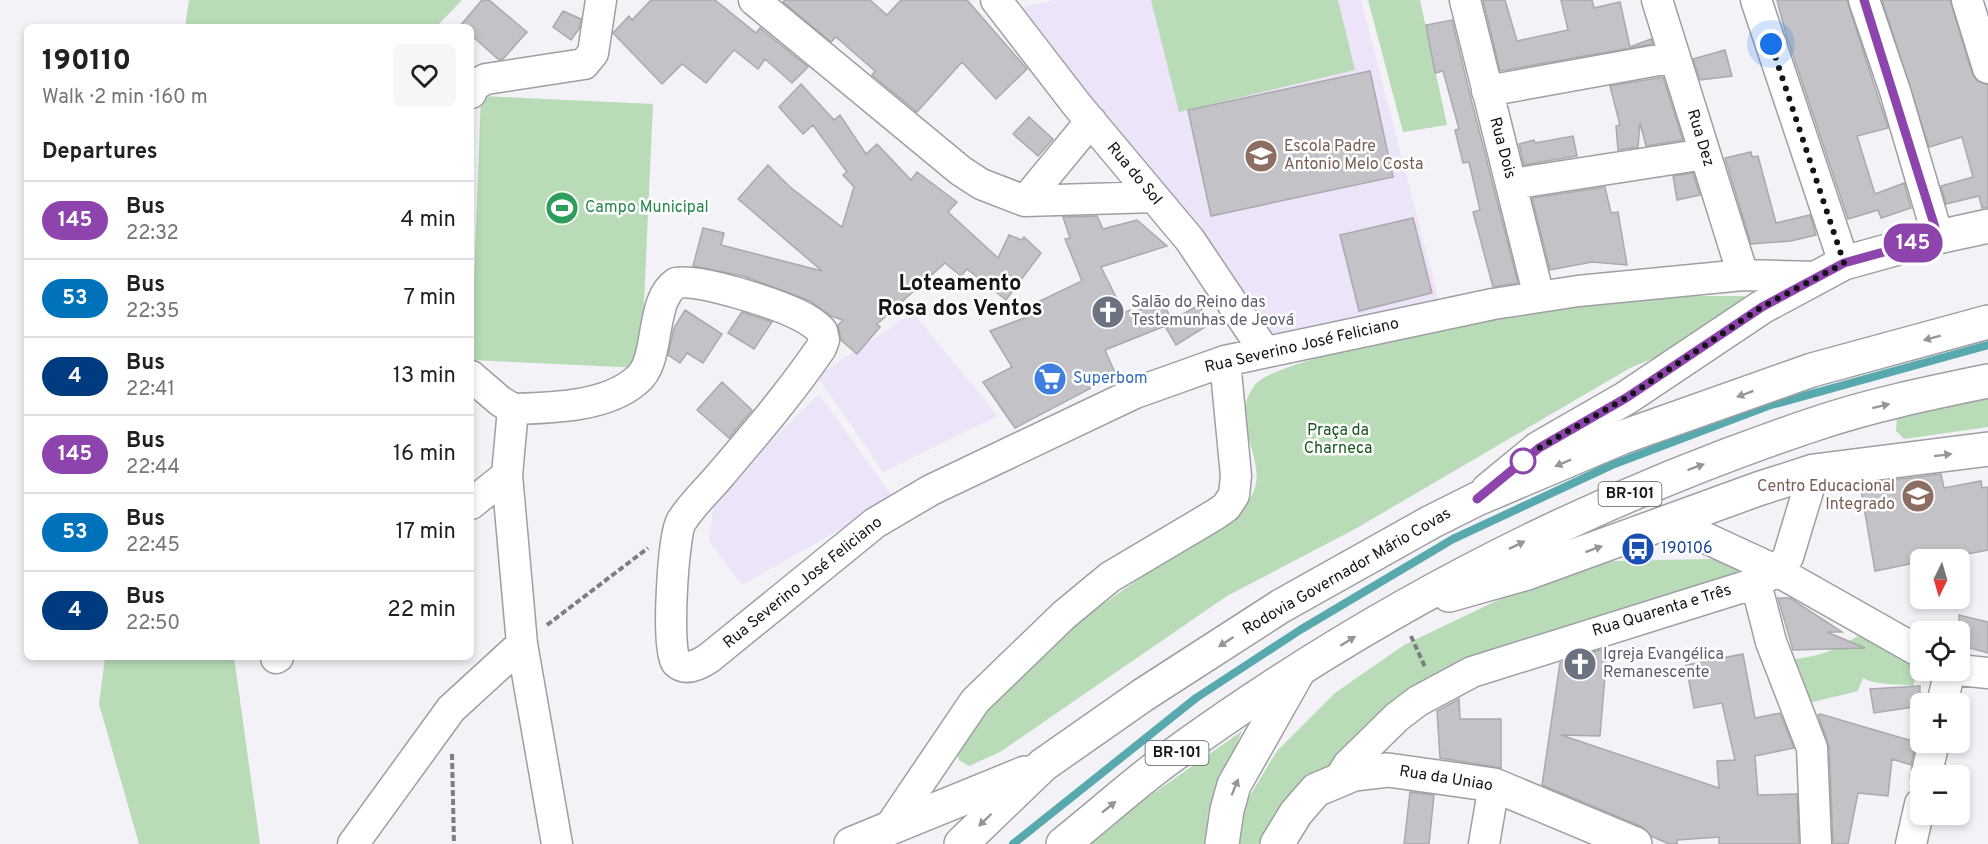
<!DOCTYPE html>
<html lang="en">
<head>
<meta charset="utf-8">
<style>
	body { margin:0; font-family:Overpass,sans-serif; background:#f6f6f6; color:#202124; height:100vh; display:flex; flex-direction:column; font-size:22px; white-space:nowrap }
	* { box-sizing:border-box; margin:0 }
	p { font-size:20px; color:#757577 }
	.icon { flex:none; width:33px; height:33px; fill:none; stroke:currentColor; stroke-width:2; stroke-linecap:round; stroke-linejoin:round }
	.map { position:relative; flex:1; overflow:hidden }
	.side { position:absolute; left:24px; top:24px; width:450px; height:636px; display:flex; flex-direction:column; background:#fff; border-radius:9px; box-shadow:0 3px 9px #0003 }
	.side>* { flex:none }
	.badge { padding:0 12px; border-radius:20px; font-size:21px; line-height:39px }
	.needle { width:39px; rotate:185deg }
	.fabs { position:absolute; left:1910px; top:549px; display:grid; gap:12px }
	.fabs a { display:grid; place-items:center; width:60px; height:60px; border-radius:9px; background:#fff; box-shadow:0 3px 9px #0003; font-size:30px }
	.you { position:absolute; width:30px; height:30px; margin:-15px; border:4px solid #fff; border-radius:50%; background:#1a73e8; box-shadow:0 0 0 9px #1a73e833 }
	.map>.badge { position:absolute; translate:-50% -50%; box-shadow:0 0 0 3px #fff }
	h2 { padding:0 18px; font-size:22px; line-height:54px }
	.round { display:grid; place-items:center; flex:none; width:63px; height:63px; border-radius:9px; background:#f6f6f6 }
	.headline { display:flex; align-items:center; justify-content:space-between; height:102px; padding:0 18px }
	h1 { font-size:28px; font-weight:800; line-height:45px }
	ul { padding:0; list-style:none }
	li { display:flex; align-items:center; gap:18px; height:78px; padding:0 18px; border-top:2px solid #e0e0e0 }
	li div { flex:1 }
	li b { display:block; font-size:22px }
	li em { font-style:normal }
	li .badge { min-width:66px; font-weight:700; text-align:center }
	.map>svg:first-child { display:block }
	.education { fill:#eee4f9 }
	.green { fill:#b9dbb8 }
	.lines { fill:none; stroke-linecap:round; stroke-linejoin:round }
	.stream { stroke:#57a9ae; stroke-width:8 }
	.building { fill:#c2c2c7; stroke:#a9a9ae; stroke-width:1.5 }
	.minor-casing { stroke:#9e9fa3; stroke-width:33 }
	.tertiary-casing { stroke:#9e9fa3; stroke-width:36 }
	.secondary-casing { stroke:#9e9fa3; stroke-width:36 }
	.primary-casing { stroke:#9e9fa3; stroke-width:36 }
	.trunk-casing { stroke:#9e9fa3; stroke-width:36 }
	.path { stroke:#7e7e82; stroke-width:4; stroke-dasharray:6 3; stroke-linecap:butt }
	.minor { stroke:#fff; stroke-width:30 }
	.tertiary { stroke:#fff; stroke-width:33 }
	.secondary { stroke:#fff; stroke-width:33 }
	.primary { stroke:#fff; stroke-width:33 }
	.trunk { stroke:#fff; stroke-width:33 }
	.oneway { fill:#969697 }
	.line-casing { stroke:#fff; stroke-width:14 }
	.line { stroke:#8e44ad; stroke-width:9 }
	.walk { stroke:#151517; stroke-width:6; stroke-dasharray:0 10.8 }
	.stop-dot { fill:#fff; stroke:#8e44ad; stroke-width:3 }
	.labels { text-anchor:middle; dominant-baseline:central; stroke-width:5; stroke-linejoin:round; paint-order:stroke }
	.shield { fill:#fff; stroke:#5b5b5d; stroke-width:1.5 }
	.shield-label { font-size:15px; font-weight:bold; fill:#151517 }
	.street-label { font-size:16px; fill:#151517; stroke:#fff }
	.education-label { font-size:16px; fill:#785e54; stroke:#fff; text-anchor:start }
	.leisure-label { font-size:16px; fill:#27864d; stroke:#fff; text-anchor:start }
	.worship-label { font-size:16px; fill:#5b616d; stroke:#fff; text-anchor:start }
	.shop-label { font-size:16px; fill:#366cbe; stroke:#fff; text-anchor:start }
	.park-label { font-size:16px; fill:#19581e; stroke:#fff }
	.transit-label { font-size:16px; fill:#164399; stroke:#fff; text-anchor:start }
	.district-label { font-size:22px; font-weight:bold; fill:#151517; stroke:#fff }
</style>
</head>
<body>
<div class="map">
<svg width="1988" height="844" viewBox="0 0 1988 844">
	<rect width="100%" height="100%" fill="#f2f2f7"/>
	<path class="education" d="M 1054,0 L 1361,0 L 1440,305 L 1256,351 L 1019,8 Z
		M 913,313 L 998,416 L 883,472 L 817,376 Z
		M 819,394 L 894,499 L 742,585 L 709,541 L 715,496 Z"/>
	<path class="green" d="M 189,0 L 462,0 L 436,27 L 185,27 Z
		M 1151,0 L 1338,0 L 1355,70 L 1179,112 Z
		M 1368,0 L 1420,0 L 1447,125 L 1403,132 Z
		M 481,96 L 653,104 L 641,368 L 471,360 Z
		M 1622,296 L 1744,296 L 1745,314 L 1736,323 L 1630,368 L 1355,529 L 1227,596 L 1000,752 L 969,766 L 959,760 L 956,748 L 983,709 L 1039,650 L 1248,501 C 1276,466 1224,424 1255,385 C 1279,354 1538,310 1591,300 Z
		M 1988,395 L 1988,427 L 1904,439 L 1896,431 L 1897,417 Z
		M 1710,559 L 1743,565 L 1748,570 L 1479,661 L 1266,844 L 1236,844 L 1240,812 L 1277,751 L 1335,693 L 1404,645 L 1534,583 L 1613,561 Z
		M 1858,636 C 1874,641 1912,647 1916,667 C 1917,673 1915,680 1913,686 C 1897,683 1877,686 1863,678 L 1858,691 L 1813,702 L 1797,697 L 1786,660 C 1814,658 1835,651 1858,636 Z
		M 105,657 L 234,657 L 260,844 L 139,844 L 99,704 Z
		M 1242,731 L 1208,813 L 1205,844 L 1089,844 L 1144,800 Z"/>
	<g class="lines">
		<path class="stream" d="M 1013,844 L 1196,698 L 1300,630 L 1453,539 L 1612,465 L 1768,406 L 1988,345"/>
	</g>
	<path class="building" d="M 482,0 L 489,0 L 527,32 L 503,59 L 499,60 L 471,35 L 471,27 L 460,26 Z
		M 651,0 L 715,0 L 756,33 L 760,28 L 808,67 L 792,83 L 765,59 L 758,69 L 734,50 L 706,83 L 682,64 L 662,84 L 613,33 L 629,16 L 632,20 Z
		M 785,0 L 870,0 L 887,15 L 901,0 L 967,0 L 1027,69 L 996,99 L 962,62 L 917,112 L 872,75 L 875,71 L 836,37 L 831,42 L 783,2 Z
		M 1483,0 L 1505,0 L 1517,41 L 1568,30 L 1561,0 L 1592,0 L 1594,8 L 1620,2 L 1630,47 L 1651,39 L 1653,44 L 1500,71 Z
		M 1777,0 L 1847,0 L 1888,128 L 1857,136 L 1875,194 L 1904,183 L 1911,208 L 1881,218 L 1878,210 L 1848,219 L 1786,34 Z
		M 1882,0 L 1950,0 L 1972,73 L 1977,81 L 1988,85 L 1988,207 L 1982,208 L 1979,196 L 1946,204 L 1941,186 L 1973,177 L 1962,137 L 1929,147 Z
		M 563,11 L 581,19 L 579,29 L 571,40 L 553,27 Z
		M 1452,20 L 1470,95 L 1518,283 L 1493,287 L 1473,212 L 1480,210 L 1469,162 L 1463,163 L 1455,130 L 1459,129 L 1443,71 L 1435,73 L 1426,25 Z
		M 1725,50 L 1732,76 L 1700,80 L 1693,59 Z
		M 1370,71 L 1393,177 L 1211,216 L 1188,110 Z
		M 1663,77 L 1683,140 L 1646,146 L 1640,123 L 1638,147 L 1618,150 L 1616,126 L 1620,125 L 1610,86 Z
		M 801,84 L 834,120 L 840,115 L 866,154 L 877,144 L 911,180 L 917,172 L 957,202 L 948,212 L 998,258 L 1009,235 L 1022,240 L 1024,237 L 1041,253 L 1006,300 L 967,269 L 961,276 L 945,263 L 877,324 L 880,327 L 857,354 L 841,340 L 838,325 L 843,320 L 831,316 L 810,301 L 743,276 L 693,266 L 703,228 L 724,233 L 721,245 L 822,271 L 738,199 L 768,165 L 790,187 L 842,227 L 854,187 L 843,175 L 847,172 L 813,125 L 803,134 L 779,107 Z
		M 1029,117 L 1053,139 L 1038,156 L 1013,134 Z
		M 1573,136 L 1577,156 L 1524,165 L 1519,144 L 1534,140 L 1535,143 Z
		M 1751,152 L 1752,157 L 1758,156 L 1776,223 L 1810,215 L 1816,235 L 1791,241 L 1751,244 L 1725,158 Z
		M 1693,173 L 1700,195 L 1677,200 L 1673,176 Z
		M 1605,187 L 1611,213 L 1618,212 L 1627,265 L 1592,262 L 1550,270 L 1532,198 Z
		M 1097,216 L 1103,229 L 1137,220 L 1167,246 L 1101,267 L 1124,313 L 1130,310 L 1132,314 L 1161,299 L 1172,320 L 1199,305 L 1210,324 L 1176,345 L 1165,326 L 1105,350 L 1116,375 L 1015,428 L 983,382 L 1012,367 L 990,331 L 1027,317 L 1019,311 L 1082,281 L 1065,239 L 1070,238 L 1063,217 Z
		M 1413,218 L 1432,293 L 1359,311 L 1340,235 Z
		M 685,310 L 722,334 L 703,363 L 687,353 L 680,363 L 668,355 L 674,328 Z
		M 742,312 L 772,322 L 754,349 L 728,333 Z
		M 722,382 L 752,410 L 729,438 L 697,410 Z
		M 1941,474 L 1944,488 L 1981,481 L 1982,488 L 1988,487 L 1988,550 L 1937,560 L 1920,560 L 1920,562 L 1875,571 L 1860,484 Z
		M 1778,598 L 1790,598 L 1842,632 L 1827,632 L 1865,648 L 1793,650 Z
		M 1959,615 L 1988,622 L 1988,653 L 1959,645 Z
		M 1599,650 L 1607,651 L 1600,736 L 1561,735 L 1719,788 L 1717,761 L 1735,760 L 1722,703 L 1694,708 L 1686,665 L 1743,654 L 1755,718 L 1780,713 L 1794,748 L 1755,756 L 1758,795 L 1797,794 L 1799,844 L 1719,844 L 1719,837 L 1677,840 L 1677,844 L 1669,844 L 1651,836 L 1642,827 L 1542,785 L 1560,663 Z
		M 1920,686 L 1920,706 L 1874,713 L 1870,689 Z
		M 1459,699 L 1460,719 L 1501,719 L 1501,768 L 1440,758 L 1437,711 Z
		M 1820,714 L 1916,742 L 1911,765 L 1892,759 L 1888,796 L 1858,793 L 1848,844 L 1833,844 L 1829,747 L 1818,715 Z
		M 1410,792 L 1434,795 L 1429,844 L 1404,844 Z"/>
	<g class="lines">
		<defs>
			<path id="minor" d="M 754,0 L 961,171 L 981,184 L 1025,201 L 1154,197
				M 996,0 L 1077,105 L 1190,240 L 1265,352
				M 1465,0 L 1539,297
				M 1657,0 L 1743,275
				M 1756,0 L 1844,263
				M 1864,0 L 1895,91 L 1938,237
				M 1967,0 L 1988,68
				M 1487,91 L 1675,57
				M 471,93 L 474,85 L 486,79 L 584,64 L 593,53 L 601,0
				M 1512,184 L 1705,154
				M 1025,201 L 1091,121
				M 471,376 L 500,401 L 513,409 L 507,475 L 522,644 L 557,844
				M 513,409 C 551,408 607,407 637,380 C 651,369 653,344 656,328 C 659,312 662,293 676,283 C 699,278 777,304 799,315 C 807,319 816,325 822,331 L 824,340 L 821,348 C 791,392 756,433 722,473 C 709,489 691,505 681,522 C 673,536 666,651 676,662 C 686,672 700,664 709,658 L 875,523 L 931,490 L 1135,393 L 1225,361 L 1493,304 L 1578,291 L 1743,275 L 1818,277
				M 471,504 L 507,475
				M 1669,521 L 1777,571 L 1920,652
				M 1756,583 L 1771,642 L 1812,748 L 1816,844
				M 276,658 L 278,657
				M 1959,670 L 1988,673
				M 1942,704 L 1950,670
				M 1926,776 L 1934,742
				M 1340,778 L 1348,765 L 1397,717 L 1418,701 L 1472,672 L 1756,583 L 1777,571 L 1788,557 L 1814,471
				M 887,831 L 975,701 L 1064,615 L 1110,577 L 1216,514 L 1226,507 L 1234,495 L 1236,476 L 1225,361
				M 353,844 L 451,709 L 522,644
				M 1484,844 L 1494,785
				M 1911,844 L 1920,804"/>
			<path id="tertiary" d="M 1277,844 L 1296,813 L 1316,790 L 1354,774 L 1388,770 L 1494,785 L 1635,844"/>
			<path id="secondary" d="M 1488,490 L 1539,448 L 1626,398 L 1762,307 L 1818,277 L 1844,263 L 1938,237 L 1988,226"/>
			<path id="primary" d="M 1222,844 L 1227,810 L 1234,785 L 1298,672"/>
			<path id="trunk" d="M 1449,595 L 1527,573 L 1758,489 L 1814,471 L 1988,449
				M 851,844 L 1025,773
				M 961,844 L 1043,765 L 1143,695 L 1281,606 L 1431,522 L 1477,499 L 1623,437 L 1812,370 L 1988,322
				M 1063,844 C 1097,817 1130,787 1165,761 C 1363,616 1582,502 1815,424 C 1871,405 1930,393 1988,381"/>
		</defs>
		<use href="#minor" class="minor-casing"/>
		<use href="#tertiary" class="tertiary-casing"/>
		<use href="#secondary" class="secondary-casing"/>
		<use href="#primary" class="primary-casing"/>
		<use href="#trunk" class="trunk-casing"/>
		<path class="path" d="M 547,625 L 648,548
			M 1411,636 L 1425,667
			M 452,754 L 454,844"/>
		<use href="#minor" class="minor"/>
		<use href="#tertiary" class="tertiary"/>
		<use href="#secondary" class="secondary"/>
		<use href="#primary" class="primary"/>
		<use href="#trunk" class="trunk"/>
	</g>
	<defs><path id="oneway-solid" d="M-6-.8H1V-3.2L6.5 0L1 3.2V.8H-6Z" transform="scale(1.5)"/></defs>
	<g class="oneway">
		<use href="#oneway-solid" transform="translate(1932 338) rotate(165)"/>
		<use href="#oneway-solid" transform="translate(1745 394) rotate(160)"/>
		<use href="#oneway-solid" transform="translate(1881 406) rotate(-14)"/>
		<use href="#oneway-solid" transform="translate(1943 455) rotate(-7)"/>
		<use href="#oneway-solid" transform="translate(1563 463) rotate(157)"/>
		<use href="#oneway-solid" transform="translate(1696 467) rotate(-20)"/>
		<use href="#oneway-solid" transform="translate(1517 545) rotate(-26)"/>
		<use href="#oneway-solid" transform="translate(1594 549) rotate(-20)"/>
		<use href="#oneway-solid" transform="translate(1348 641) rotate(-32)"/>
		<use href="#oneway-solid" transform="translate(1226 642) rotate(147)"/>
		<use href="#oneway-solid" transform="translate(1235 787) rotate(-68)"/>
		<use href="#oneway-solid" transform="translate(1109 807) rotate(-39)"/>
		<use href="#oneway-solid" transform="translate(985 820) rotate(136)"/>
	</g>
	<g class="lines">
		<defs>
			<path id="line" d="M 1477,499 L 1539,448 L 1626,398 L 1762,307 L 1844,263 L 1938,237 L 1864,0"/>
		</defs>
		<use href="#line" class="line-casing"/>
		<use href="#line" class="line"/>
		<path class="walk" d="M 1523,461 L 1539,448 L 1626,398 L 1762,307 L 1844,263 L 1771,44"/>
	</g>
	<defs>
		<symbol id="school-disc" viewBox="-11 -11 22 22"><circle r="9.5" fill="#8d6e63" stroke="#fff"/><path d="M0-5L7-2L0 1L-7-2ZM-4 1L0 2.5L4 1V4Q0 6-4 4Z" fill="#fff"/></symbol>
		<symbol id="stadium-disc" viewBox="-11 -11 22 22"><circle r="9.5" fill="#2e9e5b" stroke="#fff"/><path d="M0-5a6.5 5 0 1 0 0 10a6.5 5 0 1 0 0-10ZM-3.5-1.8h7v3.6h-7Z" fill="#fff"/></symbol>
		<symbol id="church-disc" viewBox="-11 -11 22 22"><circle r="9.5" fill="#6b7280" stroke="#fff"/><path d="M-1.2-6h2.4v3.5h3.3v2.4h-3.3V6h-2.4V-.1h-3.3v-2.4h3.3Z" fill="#fff"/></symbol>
		<symbol id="supermarket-disc" viewBox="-11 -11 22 22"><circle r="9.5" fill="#3f7fe0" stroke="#fff"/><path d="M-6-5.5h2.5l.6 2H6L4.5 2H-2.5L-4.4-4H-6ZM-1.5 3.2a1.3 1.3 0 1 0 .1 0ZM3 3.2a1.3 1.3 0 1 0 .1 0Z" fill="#fff"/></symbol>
		<symbol id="bus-disc" viewBox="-11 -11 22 22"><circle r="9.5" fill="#1a4fb4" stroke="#fff"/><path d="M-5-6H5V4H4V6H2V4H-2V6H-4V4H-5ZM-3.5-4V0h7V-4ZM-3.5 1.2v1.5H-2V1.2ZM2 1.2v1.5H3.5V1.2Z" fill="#fff"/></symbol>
	</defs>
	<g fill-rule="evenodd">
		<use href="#school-disc" x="1242" y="137" width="38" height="38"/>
		<use href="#stadium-disc" x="543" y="189" width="38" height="38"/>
		<use href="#church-disc" x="1089" y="293" width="38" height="38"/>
		<use href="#supermarket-disc" x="1031" y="360" width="38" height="38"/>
		<use href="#school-disc" x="1899" y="477" width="38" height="38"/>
		<use href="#bus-disc" x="1619" y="530" width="38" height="38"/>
		<use href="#church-disc" x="1561" y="645" width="38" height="38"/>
	</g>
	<circle class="stop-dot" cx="1523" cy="461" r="12"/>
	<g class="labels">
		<g class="shield">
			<rect x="1598.5" y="482" width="63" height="24" rx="4.5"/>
			<rect x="1145.5" y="741" width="63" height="24" rx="4.5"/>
		</g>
		<g class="shield-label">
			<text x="1630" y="494">BR-101</text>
			<text x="1177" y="753">BR-101</text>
		</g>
		<g class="street-label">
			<text transform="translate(1700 138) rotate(73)">Rua Dez</text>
			<text transform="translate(1502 148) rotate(75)">Rua Dois</text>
			<text transform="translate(1134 174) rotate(50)">Rua do Sol</text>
			<text transform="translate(1302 346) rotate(-13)">Rua Severino José Feliciano</text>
			<text transform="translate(1347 572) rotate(-30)">Rodovia Governador Mário Covas</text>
			<text transform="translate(803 583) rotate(-39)">Rua Severino José Feliciano</text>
			<text transform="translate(1662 611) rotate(-17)">Rua Quarenta e Três</text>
			<text transform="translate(1446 779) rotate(9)">Rua da Uniao</text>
		</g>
		<g class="education-label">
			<text x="1284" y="147">Escola Padre<tspan x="1284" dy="18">Antonio Melo Costa</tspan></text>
			<text x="1895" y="487" text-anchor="end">Centro Educacional<tspan x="1895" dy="18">Integrado</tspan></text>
		</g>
		<g class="leisure-label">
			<text x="585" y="208">Campo Municipal</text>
		</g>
		<g class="worship-label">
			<text x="1131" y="303">Salão do Reino das<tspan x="1131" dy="18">Testemunhas de Jeová</tspan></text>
			<text x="1603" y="655">Igreja Evangélica<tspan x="1603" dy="18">Remanescente</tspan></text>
		</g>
		<g class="shop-label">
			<text x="1073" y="379">Superbom</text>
		</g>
		<g class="park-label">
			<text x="1338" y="431">Praça da<tspan x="1338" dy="18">Charneca</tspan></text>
		</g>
		<g class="transit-label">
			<text x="1661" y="549">190106</text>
		</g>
		<g class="district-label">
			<text x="960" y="284">Loteamento<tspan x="960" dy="25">Rosa dos Ventos</tspan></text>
		</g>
	</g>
</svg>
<div class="fabs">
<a><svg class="needle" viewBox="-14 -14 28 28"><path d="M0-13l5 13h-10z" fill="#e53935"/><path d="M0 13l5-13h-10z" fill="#757577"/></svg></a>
<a><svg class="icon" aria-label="locate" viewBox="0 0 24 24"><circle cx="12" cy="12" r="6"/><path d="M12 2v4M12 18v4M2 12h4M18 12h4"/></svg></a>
<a>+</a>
<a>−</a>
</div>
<div class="you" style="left:1771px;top:44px"></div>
<b class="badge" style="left:1913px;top:243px;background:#8e44ad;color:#fff">145</b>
<section class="side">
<div class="headline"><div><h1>190110</h1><p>Walk · 2 min · 160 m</p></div><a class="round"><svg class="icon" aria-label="heart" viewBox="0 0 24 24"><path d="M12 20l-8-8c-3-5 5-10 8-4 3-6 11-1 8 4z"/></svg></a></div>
<h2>Departures</h2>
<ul>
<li><span class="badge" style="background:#8e44ad;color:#fff">145</span><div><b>Bus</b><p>22:32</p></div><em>4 min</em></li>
<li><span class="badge" style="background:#0072bc;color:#fff">53</span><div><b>Bus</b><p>22:35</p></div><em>7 min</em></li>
<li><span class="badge" style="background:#003b80;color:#fff">4</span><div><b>Bus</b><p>22:41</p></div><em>13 min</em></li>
<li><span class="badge" style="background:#8e44ad;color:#fff">145</span><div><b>Bus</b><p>22:44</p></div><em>16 min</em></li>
<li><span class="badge" style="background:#0072bc;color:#fff">53</span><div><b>Bus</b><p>22:45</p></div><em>17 min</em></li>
<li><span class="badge" style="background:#003b80;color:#fff">4</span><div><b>Bus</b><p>22:50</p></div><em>22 min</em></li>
</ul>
</section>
</div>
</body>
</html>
